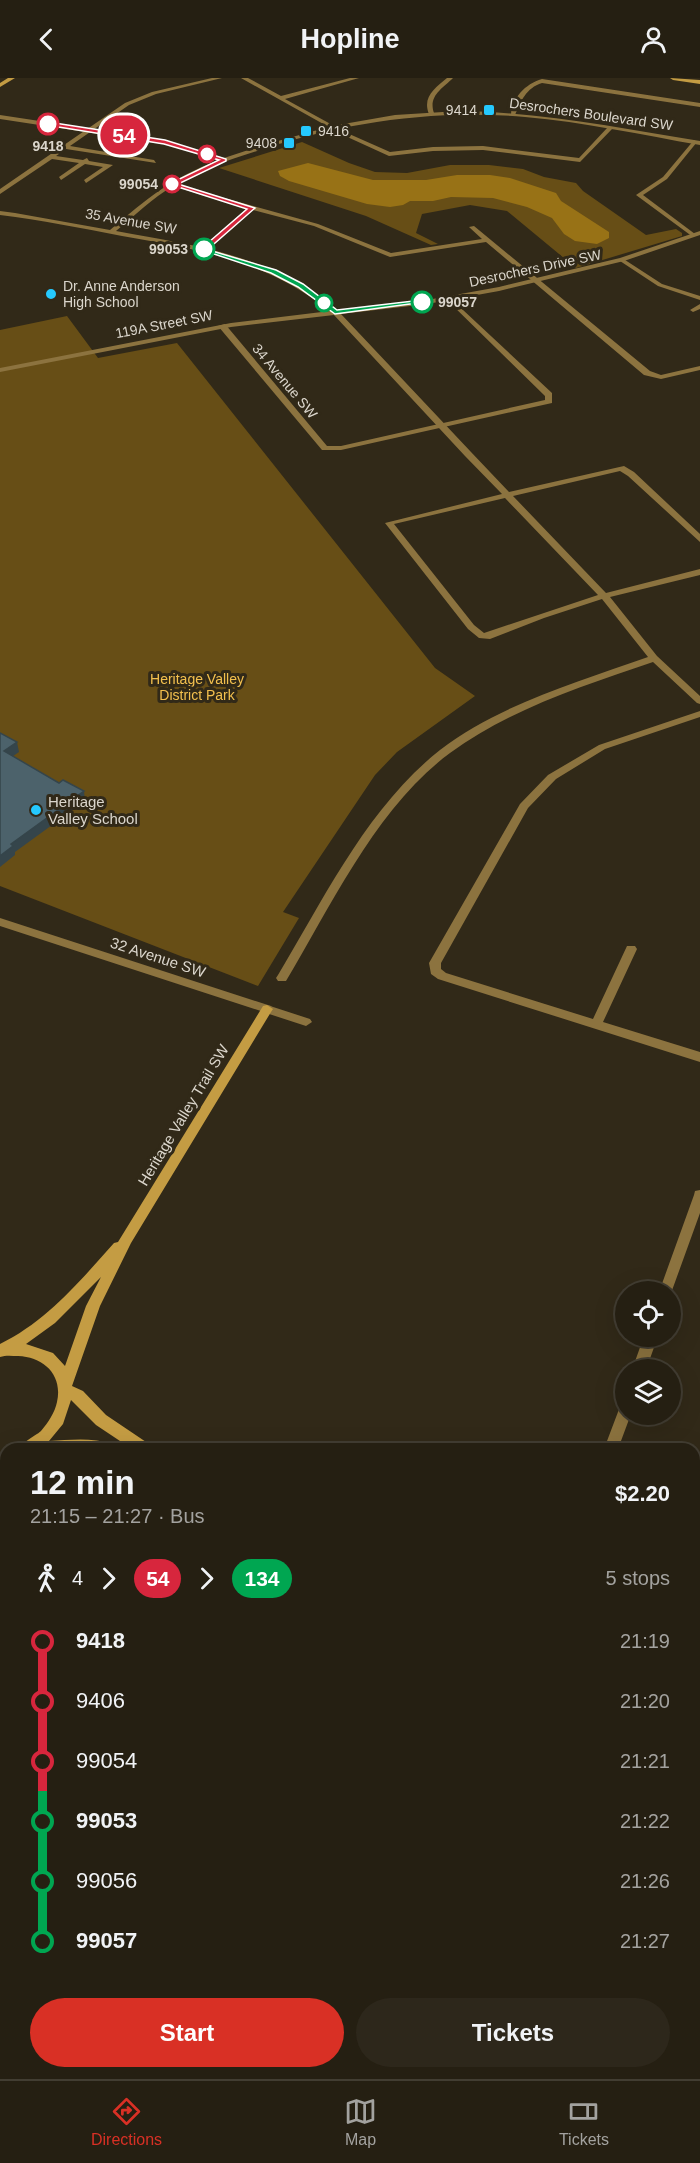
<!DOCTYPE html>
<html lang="en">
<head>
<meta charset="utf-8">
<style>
	body { margin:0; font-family:Helvetica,sans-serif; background:#2d271b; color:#f1f3f6; height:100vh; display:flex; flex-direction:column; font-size:22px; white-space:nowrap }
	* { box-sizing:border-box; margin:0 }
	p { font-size:20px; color:#a3a29f }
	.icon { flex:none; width:33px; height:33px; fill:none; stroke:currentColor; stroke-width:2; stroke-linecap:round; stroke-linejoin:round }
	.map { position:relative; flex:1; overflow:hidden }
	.side { position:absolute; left:0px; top:1365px; width:700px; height:636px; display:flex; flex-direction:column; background:#251f12; border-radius:18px 18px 0 0; box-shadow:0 6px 24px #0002,0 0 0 2px #423d32 }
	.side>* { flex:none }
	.badge { padding:0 12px; border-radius:20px; font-size:21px; line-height:39px }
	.fabs { position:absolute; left:615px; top:1203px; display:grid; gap:12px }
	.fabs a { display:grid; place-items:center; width:66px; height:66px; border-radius:50%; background:#251f12; box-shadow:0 6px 24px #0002,0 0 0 2px #423d32; font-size:30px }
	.map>.badge { position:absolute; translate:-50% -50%; box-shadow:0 0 0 3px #fff }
	.legs { display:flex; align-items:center; gap:9px; height:66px; padding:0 30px; font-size:20px }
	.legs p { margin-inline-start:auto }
	.head { display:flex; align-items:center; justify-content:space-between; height:102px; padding:0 30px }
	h1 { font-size:33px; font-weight:600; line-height:45px }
	.button { display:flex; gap:12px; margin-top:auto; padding:12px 30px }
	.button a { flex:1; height:69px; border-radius:36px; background:#d93025; color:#fff; font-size:24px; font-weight:600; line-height:69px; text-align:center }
	.button a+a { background:#2d271b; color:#f1f3f6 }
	ul { padding:0 30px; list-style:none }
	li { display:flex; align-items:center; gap:21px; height:60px; font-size:22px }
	li i { display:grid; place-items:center; width:9px; height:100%; margin:0 8px; background:currentColor }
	li i::after { content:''; width:15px; height:15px; margin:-8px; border:4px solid; border-radius:50%; background:#251f12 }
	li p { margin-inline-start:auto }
	li:first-child i { background:linear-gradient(#0000 50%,currentColor 0) }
	li:last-child i { background:linear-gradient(currentColor 50%,#0000 0) }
	header { display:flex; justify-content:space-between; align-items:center; height:78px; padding:0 30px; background:#251f12; font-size:27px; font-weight:600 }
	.tabs { display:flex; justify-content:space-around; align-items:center; height:84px; border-top:2px solid #423d32; background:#251f12; font-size:16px; color:#a3a29f }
	.tabs a { display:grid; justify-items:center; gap:3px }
	.tabs .selected { color:#d93025 }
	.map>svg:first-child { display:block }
	.green { fill:#674e16 }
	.water { fill:#987216 }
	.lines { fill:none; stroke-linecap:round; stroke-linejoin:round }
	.minor { fill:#8c733f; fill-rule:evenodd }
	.tertiary { fill:#8c733f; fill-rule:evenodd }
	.secondary { fill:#c49c43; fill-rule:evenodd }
	.shaded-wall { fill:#35454b }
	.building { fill:#4c626b; stroke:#35454b; stroke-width:1.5 }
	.line-1 { fill:#d7263d; stroke:#fff; stroke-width:1.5 }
	.line-2 { fill:#00a651; stroke:#fff; stroke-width:1.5 }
	.poi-dot { fill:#25c9fe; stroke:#312918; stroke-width:2 }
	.stop-1-dot { fill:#fff; stroke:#d7263d; stroke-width:3 }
	.stop-2-dot { fill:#fff; stroke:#00a651; stroke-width:3 }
	.labels { text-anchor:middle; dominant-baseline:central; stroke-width:6; stroke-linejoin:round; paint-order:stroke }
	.far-poi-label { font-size:14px; fill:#dbd6cc; stroke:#312918; text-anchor:end }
	.far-street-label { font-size:14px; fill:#dbd6cc; stroke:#312918 }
	.far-stop-label { font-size:14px; font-weight:bold; fill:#dbd6cc; stroke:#312918; text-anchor:end }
	.far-park-label { font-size:14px; fill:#f3c04e; stroke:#312918 }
	.poi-label { font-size:15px; fill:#dbd6cc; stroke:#312918; text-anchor:start }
	.street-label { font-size:15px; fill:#dbd6cc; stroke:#312918 }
</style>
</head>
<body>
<header><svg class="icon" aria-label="back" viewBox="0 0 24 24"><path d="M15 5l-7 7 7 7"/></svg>Hopline<svg class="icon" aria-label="person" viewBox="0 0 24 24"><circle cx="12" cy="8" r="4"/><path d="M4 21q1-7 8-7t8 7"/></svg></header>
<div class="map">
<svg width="700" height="2001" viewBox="0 0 700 2001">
	<rect width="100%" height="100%" fill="#312918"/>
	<path class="green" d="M 302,64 L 349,85 L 375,94 L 407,95 L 450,87 L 489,87 L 523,91 L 544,99 L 576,105 L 583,113 L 646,157 L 676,151 L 682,155 L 682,158 L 576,190 L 507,133 L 470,127 L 422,136 L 416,155 L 438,166 L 431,167 L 366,138 L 219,90 Z
		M 67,238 L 98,280 L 177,265 L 435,590 L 475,618 L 397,674 L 375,697 L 283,834 L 299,840 L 258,908 L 0,808 L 0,252 Z"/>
	<path class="water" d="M 308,85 L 373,102 L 426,102 L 457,97 L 490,97 L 510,100 L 556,115 L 561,123 L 609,154 L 609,160 L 597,166 L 575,163 L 564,156 L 552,140 L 527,129 L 493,120 L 451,119 L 433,123 L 410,123 L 403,127 L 390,129 L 367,126 L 289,103 L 280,98 L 278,93 Z"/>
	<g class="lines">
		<path class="minor" d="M 212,0 L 222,0 L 156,16 L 129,27 L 70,68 L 154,82 L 156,85 L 66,71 L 56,78 L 83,82 L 87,80 L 89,83 L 113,87 L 86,105 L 84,102 L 103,89 L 85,86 L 61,102 L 59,99 L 79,85 L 52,81 L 0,116 L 0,111 L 125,25 L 152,14 Z
			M 241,0 L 248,0 L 281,18 L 350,0 L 359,0 L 285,21 L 347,55 L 390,74 L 433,69 L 483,68 L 579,80 L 608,49 L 613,50 L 580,84 L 483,72 L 433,73 L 389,78 L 343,57 Z
			M 447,0 L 453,0 C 442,11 428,18 434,35 L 429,36 C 422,19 435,10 447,0 Z
			M 542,1 L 700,25 L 700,29 L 542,5 C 526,10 521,23 515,37 L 511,37 C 512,20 525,6 542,1 Z
			M 694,62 L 697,64 L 667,101 L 643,117 L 695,156 L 696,157 L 693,159 L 636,117 L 663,99 Z
			M 170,105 L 318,146 L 391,175 L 482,161 L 469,149 L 474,148 L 650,293 L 661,297 L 700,288 L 700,292 L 661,301 L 644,297 L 486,164 L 390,179 L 314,148 L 253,132 L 206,172 L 202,172 L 202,170 L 247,131 L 170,107 Z
			M 622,180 L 662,206 L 700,218 L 700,222 L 658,208 L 620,183 L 619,182 Z
			M 448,218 L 552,315 L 552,325 L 341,372 L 322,372 L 218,248 L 225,246 L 327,368 L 341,368 L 545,322 L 545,318 L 446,221 L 445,220 Z
			M 700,226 L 700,231 L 693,234 L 690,232 Z
			M 465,374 L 471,374 L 509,414 L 624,388 L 634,394 L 700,456 L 700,464 L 628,398 L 620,393 L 513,418 L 606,515 L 700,491 L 700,497 L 610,519 L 657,578 L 700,618 L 700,626 L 697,625 L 653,584 C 583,608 510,631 450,675 C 377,729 332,826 286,903 L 278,903 L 276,900 L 278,897 C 325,819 367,730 440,672 C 500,626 578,604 648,579 L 602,521 L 544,540 L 490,561 L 479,560 L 468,551 L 385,445 L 502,416 L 465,378 ZM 505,420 L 598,517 L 484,555 L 474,547 L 394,446 Z
			M 700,633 L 700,639 L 605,671 L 556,701 L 528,730 L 441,885 L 441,891 L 446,895 L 593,941 L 627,868 L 635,868 L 637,871 L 603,944 L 700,974 L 700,984 L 438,901 L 431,896 L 429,885 L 520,726 L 548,697 L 599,667 Z
			M 267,927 L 310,941 L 312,944 L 306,948 L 263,934 L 261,931 Z
			M 694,1430 L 700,1432 L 700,1446 L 694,1444 Z
			M 0,1821 L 6,1824 L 6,1842 L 0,1839 Z
			M 694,1984 L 700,1986 L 700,2001 L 687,2000 L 686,1995 L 694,1995 Z
			M 308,1995 L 335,1995 L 337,2001 L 310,2001 Z
			M 387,1995 L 405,1995 L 403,2001 L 385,2001 Z"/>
		<path class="tertiary" d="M 459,33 C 541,34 619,50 700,63 L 700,67 C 642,57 584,44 525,39 C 434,31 344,44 257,73 C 228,82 199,92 173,108 C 153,120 135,137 116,153 C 202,169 266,176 337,232 L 427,222 L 499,209 L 620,180 L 700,153 L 700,157 L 624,183 L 499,213 L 427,226 L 341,236 L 471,374 L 471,378 L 465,378 L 334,237 L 231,249 L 0,294 L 0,290 L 231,245 L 330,233 C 265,182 201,172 122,158 C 81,150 41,142 0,137 L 0,133 L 15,135 L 110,152 C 148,120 171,100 219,82 L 164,66 L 0,41 L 0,37 L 165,62 L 224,80 L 267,66 L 332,48 L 395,37 Z
			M 0,840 L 271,928 L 273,931 L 267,935 L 0,848 Z
			M 700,1112 L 700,1135 L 670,1218 L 670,1214 L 659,1214 L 694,1117 L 695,1113 Z
			M 644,1258 L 658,1258 L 646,1292 L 632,1292 Z
			M 626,1325 L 626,1336 L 631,1336 L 618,1371 L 604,1371 L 621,1326 Z"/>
		<path class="secondary" d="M 8,0 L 15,0 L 0,9 L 0,5 Z
			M 670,0 L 700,2 L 700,6 L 673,2 Z
			M 267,927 L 273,931 L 271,934 L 131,1165 L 100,1228 L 72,1308 L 83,1313 L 106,1337 L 149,1366 L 151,1371 L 132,1371 L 96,1347 L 71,1322 L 63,1346 L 49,1363 C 69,1362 92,1359 112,1366 L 114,1371 L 20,1371 C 24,1362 34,1359 41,1353 C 48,1345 55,1334 57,1324 C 63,1297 44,1279 18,1278 C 12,1278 6,1277 0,1279 L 0,1266 C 47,1243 80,1203 114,1165 L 118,1164 L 263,928 ZM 101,1199 L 86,1228 L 65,1288 L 53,1275 L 26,1266 L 55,1245 Z
			M 6,1374 L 6,1389 L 0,1392 L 0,1377 Z
			M 694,1584 L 700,1586 L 700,1602 L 694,1600 Z
			M 694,1605 L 700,1607 L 700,1623 L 694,1621 Z"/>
	</g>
	<path class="shaded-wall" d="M 17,664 L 19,674 L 6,683 L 4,673 Z
		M 84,713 L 85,723 L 15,774 L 15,777 L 0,789 L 0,778 L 11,766 Z"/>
	<path class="building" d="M 0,655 L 17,664 L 4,673 L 59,705 L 63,702 L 84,713 L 11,766 L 13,768 L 0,778 Z"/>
	<path class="line-1" d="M 48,44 L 165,62 L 226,81 L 226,83 L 178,106 L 255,130 L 207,172 L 202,172 L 202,170 L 247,131 L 169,106 L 219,82 L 164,66 L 46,47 Z"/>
	<path class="line-2" d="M 202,170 L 276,192 L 303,206 L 337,232 L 422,222 L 425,224 L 335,236 L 298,209 L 271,195 L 202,172 Z"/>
	<g class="poi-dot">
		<rect x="483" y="26" width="12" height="12" rx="3"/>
		<rect x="300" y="47" width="12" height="12" rx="3"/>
		<rect x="283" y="59" width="12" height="12" rx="3"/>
		<circle cx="51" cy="216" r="6"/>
		<circle cx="36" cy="732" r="6"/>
	</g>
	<g class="stop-1-dot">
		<circle cx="48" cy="46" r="10"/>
		<circle cx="207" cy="76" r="8"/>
		<circle cx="172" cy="106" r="8"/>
	</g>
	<g class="stop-2-dot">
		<circle cx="204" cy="171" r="10"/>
		<circle cx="422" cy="224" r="10"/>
		<circle cx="324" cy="225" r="8"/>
	</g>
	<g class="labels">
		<g class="far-poi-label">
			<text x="477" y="32">9414</text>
			<text x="318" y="53" text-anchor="start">9416</text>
			<text x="277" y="65">9408</text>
			<text x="63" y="208" text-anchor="start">Dr. Anne Anderson<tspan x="63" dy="16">High School</tspan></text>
		</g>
		<g class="far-street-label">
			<text transform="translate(591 36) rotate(8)">Desrochers Boulevard SW</text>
			<text transform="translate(131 143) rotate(10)">35 Avenue SW</text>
			<text transform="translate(535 190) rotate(-12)">Desrochers Drive SW</text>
			<text transform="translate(164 246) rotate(-11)">119A Street SW</text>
			<text transform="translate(285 303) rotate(50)">34 Avenue SW</text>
		</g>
		<g class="far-stop-label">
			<text x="48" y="68" text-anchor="middle">9418</text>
			<text x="158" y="106">99054</text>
			<text x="188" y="171">99053</text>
			<text x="438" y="224" text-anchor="start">99057</text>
		</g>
		<g class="far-park-label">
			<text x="197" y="601">Heritage Valley<tspan x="197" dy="16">District Park</tspan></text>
		</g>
		<g class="poi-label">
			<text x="48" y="723">Heritage<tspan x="48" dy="17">Valley School</tspan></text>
		</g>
		<g class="street-label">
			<text transform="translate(158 879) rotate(18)">32 Avenue SW</text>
			<text transform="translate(183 1037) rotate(-59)">Heritage Valley Trail SW</text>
		</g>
	</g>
</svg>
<div class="fabs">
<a><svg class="icon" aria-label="locate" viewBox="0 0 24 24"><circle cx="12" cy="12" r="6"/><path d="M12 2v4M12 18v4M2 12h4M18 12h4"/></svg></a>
<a><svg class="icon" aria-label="layers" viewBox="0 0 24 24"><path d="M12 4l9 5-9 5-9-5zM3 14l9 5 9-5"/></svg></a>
</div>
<b class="badge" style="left:124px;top:57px;background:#d7263d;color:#fff">54</b>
<section class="side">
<div class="head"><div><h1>12 min</h1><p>21:15 – 21:27 · Bus</p></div><b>$2.20</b></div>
<div class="legs"><svg class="icon" aria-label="walk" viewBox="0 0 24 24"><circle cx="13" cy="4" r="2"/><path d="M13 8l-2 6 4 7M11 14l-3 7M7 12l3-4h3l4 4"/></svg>4<svg class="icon" aria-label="forward" viewBox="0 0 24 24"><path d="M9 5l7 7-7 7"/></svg><b class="badge" style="background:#d7263d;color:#fff">54</b><svg class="icon" aria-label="forward" viewBox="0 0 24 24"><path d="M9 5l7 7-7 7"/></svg><b class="badge" style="background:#00a651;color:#fff">134</b><p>5 stops</p></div>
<ul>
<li><i style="color:#d7263d"></i><b>9418</b><p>21:19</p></li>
<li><i style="color:#d7263d"></i><span>9406</span><p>21:20</p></li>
<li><i style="color:#d7263d"></i><span>99054</span><p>21:21</p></li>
<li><i style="color:#00a651"></i><b>99053</b><p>21:22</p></li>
<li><i style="color:#00a651"></i><span>99056</span><p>21:26</p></li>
<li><i style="color:#00a651"></i><b>99057</b><p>21:27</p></li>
</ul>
<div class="button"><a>Start</a><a>Tickets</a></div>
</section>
</div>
<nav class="tabs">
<a class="selected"><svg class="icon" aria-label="directions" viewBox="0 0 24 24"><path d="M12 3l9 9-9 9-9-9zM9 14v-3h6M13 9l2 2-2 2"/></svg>Directions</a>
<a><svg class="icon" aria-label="map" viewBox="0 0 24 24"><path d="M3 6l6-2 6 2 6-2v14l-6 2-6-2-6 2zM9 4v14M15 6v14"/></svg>Map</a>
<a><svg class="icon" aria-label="tickets" viewBox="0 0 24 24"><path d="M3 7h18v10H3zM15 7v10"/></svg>Tickets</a>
</nav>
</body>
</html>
